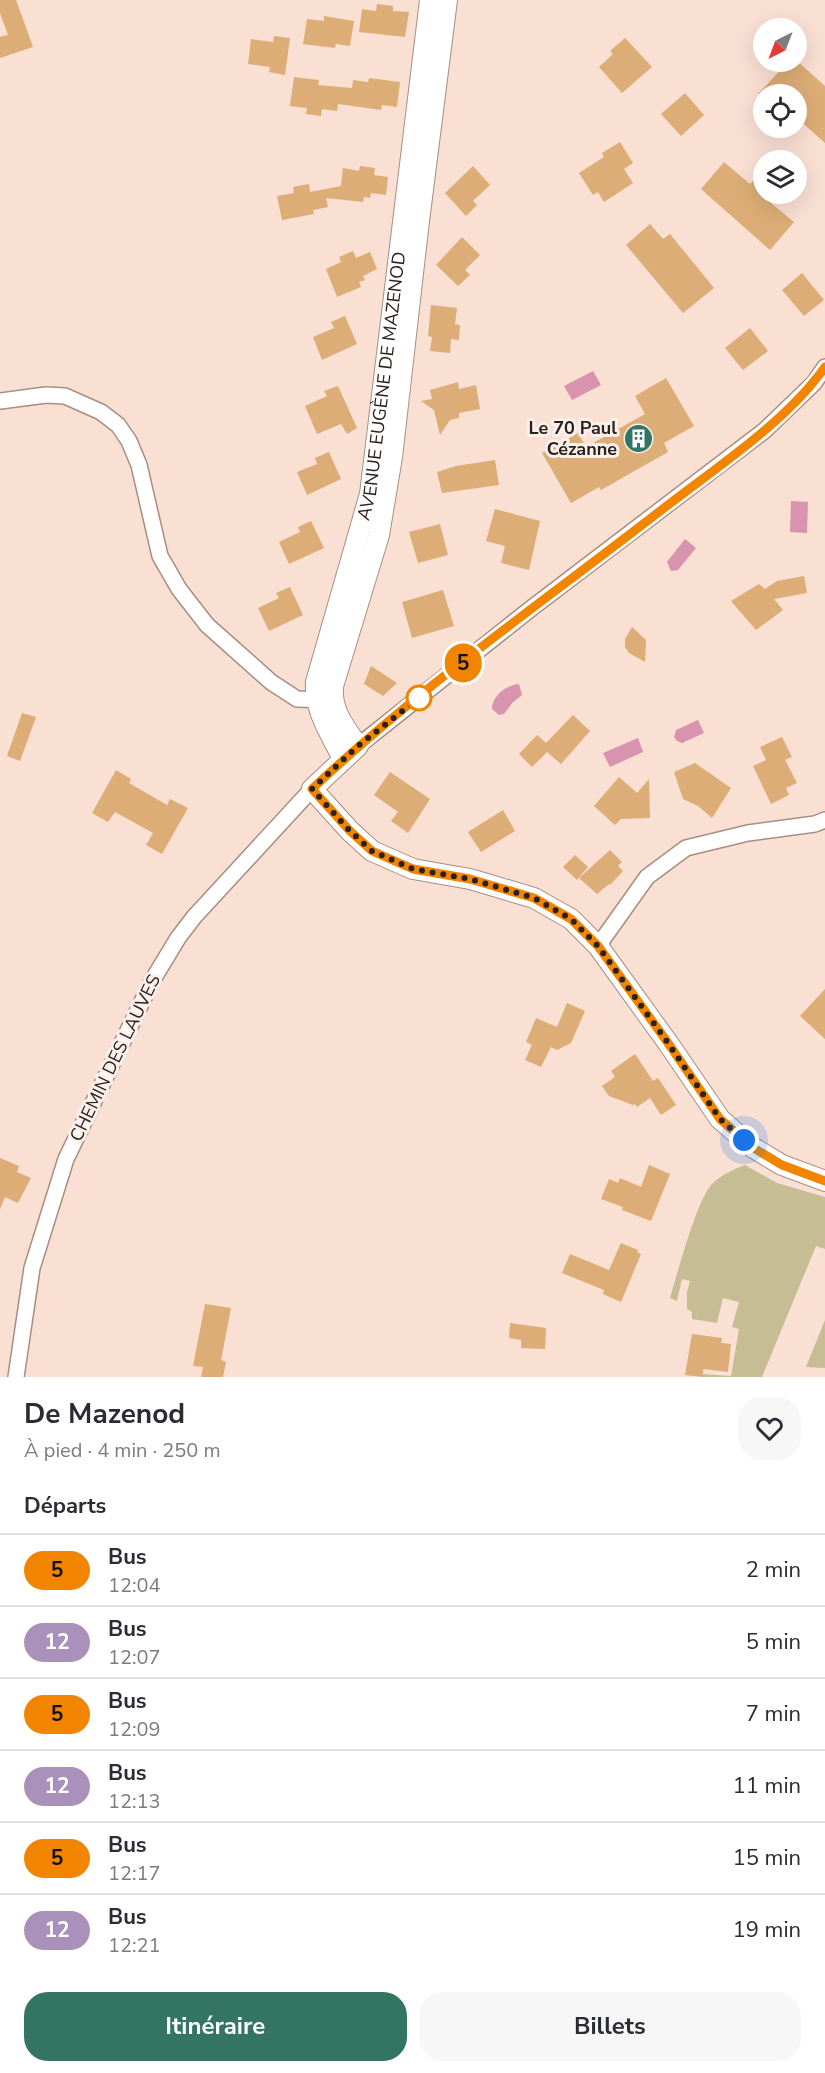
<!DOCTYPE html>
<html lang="fr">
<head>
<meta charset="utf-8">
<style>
	body { margin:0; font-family:"Nunito Sans",sans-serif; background:#f7f7f7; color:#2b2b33; height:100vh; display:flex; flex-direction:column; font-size:22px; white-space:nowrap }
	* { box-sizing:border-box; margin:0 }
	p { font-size:20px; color:#7c7c81 }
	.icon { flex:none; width:33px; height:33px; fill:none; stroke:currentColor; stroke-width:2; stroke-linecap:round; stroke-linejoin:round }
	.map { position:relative; height:1377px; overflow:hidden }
	.sheet { display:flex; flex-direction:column; background:#fff; flex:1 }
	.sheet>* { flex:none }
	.badge { padding:0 12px; border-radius:20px; font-size:21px; line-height:39px }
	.needle { width:39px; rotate:222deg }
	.fabs { position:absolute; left:753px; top:18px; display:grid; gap:12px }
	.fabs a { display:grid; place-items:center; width:54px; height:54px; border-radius:50%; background:#fff; box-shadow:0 6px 24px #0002; font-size:30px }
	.you { position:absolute; width:30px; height:30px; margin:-15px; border:4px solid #fff; border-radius:50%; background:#1a73e8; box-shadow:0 0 0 9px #1a73e833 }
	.map>.badge { position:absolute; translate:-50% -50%; box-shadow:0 0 0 3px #fff }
	h2 { padding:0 24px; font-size:22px; line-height:54px }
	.round { display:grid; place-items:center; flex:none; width:63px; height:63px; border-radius:24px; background:#f7f7f7 }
	.overview { display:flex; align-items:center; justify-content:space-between; height:102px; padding:0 24px }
	h1 { font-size:28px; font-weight:700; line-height:45px }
	.button { display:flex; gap:12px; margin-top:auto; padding:12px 24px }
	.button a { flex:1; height:69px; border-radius:24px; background:#347462; color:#fff; font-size:24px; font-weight:700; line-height:69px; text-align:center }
	.button a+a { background:#f7f7f7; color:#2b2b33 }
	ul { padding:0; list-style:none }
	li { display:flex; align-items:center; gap:18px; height:72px; padding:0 24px; border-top:2px solid #e1e1e2 }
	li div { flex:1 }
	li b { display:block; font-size:22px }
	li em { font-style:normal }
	li .badge { min-width:66px; font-weight:700; text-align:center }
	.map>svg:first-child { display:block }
	.green { fill:#c7bd94 }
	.water { fill:#d893af }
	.building { fill:#dcad76 }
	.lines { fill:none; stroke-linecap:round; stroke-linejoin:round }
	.minor-casing { stroke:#a78e83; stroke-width:18 }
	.tertiary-casing { stroke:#a78e83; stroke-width:22 }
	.minor { stroke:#fff; stroke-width:15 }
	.tertiary { stroke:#fff; stroke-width:20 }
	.line-casing { stroke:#fff; stroke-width:14 }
	.line { stroke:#f18500; stroke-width:9 }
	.walk { stroke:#2a211c; stroke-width:6; stroke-dasharray:0 10.8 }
	.stop-dot { fill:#fff; stroke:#f18500; stroke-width:3 }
	.labels { text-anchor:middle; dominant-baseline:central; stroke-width:6; stroke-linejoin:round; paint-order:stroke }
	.street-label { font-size:18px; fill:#2a211c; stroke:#fbf0eb }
	.poi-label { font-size:18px; font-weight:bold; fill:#2a211c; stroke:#fbf0eb; text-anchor:end }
</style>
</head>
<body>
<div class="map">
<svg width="825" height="1377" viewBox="0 0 825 1377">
	<rect width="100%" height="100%" fill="#fadfd3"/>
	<path class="green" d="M 745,1165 L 777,1183 L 825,1197 L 825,1249 L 816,1246 L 762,1377 L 703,1377 L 703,1374 L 731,1376 L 739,1329 L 732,1327 L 739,1302 L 723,1298 L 717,1323 L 692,1319 L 692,1312 L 687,1309 L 687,1292 L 690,1281 L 682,1279 L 677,1301 L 670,1298 C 677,1275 697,1199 712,1184 C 721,1175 734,1169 745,1165 Z
		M 825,1320 L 825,1368 L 806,1367 Z"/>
	<path class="water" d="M 593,371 L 601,385 L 572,400 L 564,386 Z
		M 791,501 L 808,502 L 807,533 L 790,532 Z
		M 685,539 L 696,548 L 678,570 L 671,571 L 667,562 Z
		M 519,684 L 522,695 L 513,702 L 504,714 L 499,715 L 492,709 C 492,696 506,685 519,684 Z
		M 698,720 L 704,733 L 682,743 L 677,741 L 674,737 L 676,730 Z
		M 638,738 L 643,752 L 610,767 L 603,753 Z"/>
	<path class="building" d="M 0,0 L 16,0 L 33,47 L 0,58 L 0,37 L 8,35 L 0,13 Z
		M 377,4 L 393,6 L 393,11 L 409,12 L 405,37 L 359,32 L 362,9 L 376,11 Z
		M 324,16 L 354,21 L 350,46 L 336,44 L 335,48 L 303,44 L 307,19 L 324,21 Z
		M 274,36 L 290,38 L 285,75 L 269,72 L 270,67 L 248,64 L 251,39 L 273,42 Z
		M 625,38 L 652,67 L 622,93 L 599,67 L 613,54 L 610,51 Z
		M 796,60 L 825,86 L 825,143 L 796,117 L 796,94 L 758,94 L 788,62 Z
		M 294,77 L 319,80 L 318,85 L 352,88 L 353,80 L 368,82 L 369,78 L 400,82 L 397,107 L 382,105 L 381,110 L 338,104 L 337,111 L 322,109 L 321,116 L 306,114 L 307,108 L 290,106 Z
		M 685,93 L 704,115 L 681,136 L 661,114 Z
		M 620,142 L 633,163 L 624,169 L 633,183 L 604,202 L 598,192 L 593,195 L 579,173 L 604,157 L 602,153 Z
		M 724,162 L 750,184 L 754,180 L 764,189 L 764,194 L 769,194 L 775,198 L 771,203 L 794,222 L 770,250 L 701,189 Z
		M 360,166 L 375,168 L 374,175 L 388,177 L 386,195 L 371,193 L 370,198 L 364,197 L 363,202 L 326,198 L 328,207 L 313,210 L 314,214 L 282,220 L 277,196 L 294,193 L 293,187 L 309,184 L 310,192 L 341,186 L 343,168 L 359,171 Z
		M 473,166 L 490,185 L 473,201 L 477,205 L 466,216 L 445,193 Z
		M 650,224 L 663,239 L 670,234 L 714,288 L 683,313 L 626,245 Z
		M 462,237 L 480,255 L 465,270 L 470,275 L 458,286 L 436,265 Z
		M 353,251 L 356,258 L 370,252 L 377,269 L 363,276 L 365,280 L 359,282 L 361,287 L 337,297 L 326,269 L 341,262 L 339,257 Z
		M 802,273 L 824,300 L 804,316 L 782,290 Z
		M 431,305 L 457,308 L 455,324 L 460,325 L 459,340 L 451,339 L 450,353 L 430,351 L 432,337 L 428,336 Z
		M 345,316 L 357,344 L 322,360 L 313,337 L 334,328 L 331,322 Z
		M 750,328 L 768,351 L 743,370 L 725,348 Z
		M 666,378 L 694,426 L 664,443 L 668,452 L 601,490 L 599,487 L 571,503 L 542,453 L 578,433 L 586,447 L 645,414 L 635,396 Z
		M 458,382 L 459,389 L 476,385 L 480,409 L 459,413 L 459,418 L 450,420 L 440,435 L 434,410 L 421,401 L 432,399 L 430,390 Z
		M 338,386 L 357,428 L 347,434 L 341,424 L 317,434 L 305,406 L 327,396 L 324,391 Z
		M 329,452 L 341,479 L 307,495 L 297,472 L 317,464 L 315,458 Z
		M 495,460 L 499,485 L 442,493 L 437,472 L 456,466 Z
		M 495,509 L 540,521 L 529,570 L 501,563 L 505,546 L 486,541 Z
		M 311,521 L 324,548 L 289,564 L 279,542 L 300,532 L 298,527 Z
		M 440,524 L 448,555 L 418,563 L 409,532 Z
		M 804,576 L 807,593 L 774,599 L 783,610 L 756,630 L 731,601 L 759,584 L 765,589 L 777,581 Z
		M 290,587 L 303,615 L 269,631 L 258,608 L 279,598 L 276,593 Z
		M 443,590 L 454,626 L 412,638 L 402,602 Z
		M 632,627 L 646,640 L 645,662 L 629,653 L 625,647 L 625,639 Z
		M 371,666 L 397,683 L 383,696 L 364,684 Z
		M 22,713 L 36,717 L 20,761 L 7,756 Z
		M 573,715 L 590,731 L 561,764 L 547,752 L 532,767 L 519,754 L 537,735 L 546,743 Z
		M 782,737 L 792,757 L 785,760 L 797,783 L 786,788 L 789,795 L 771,804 L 753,766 L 766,760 L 760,747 Z
		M 695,763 L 731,788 L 712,818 L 698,806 L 683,799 L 674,772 Z
		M 116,770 L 131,779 L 129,783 L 167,805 L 170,799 L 188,808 L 162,854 L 146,845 L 153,833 L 115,812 L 108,822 L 92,813 Z
		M 390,772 L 430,799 L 408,833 L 391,821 L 398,812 L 374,795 Z
		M 619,777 L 637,793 L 649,779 L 650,818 L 621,819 L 615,825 L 594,806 Z
		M 503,810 L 515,831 L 481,852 L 468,832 Z
		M 610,850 L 622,862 L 618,866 L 623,871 L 610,885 L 609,884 L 597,894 L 579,878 Z
		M 575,855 L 588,867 L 577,880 L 563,867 Z
		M 825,989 L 825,1039 L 800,1016 Z
		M 567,1003 L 585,1011 L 571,1043 L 557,1050 L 551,1047 L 541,1067 L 525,1060 L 532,1045 L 526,1042 L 536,1018 L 557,1027 Z
		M 635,1054 L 653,1081 L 658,1078 L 676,1105 L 661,1115 L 650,1098 L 637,1107 L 635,1104 L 633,1105 L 609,1096 L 602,1086 L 615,1077 L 611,1071 Z
		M 0,1158 L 19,1166 L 17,1172 L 31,1178 L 18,1203 L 5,1197 L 0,1209 Z
		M 649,1165 L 670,1174 L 651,1221 L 622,1210 L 623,1207 L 601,1199 L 609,1179 L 618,1183 L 620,1178 L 641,1187 Z
		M 621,1243 L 638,1250 L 637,1252 L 641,1254 L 621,1302 L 603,1294 L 604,1290 L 562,1273 L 570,1254 L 609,1270 Z
		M 205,1304 L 231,1308 L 221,1360 L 226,1362 L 223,1377 L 201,1377 L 203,1367 L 193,1366 Z
		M 510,1323 L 546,1328 L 545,1349 L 521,1348 L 521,1340 L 509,1338 Z
		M 692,1334 L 722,1338 L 721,1343 L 731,1344 L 728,1372 L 703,1369 L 703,1377 L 685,1375 Z"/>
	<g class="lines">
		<defs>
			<path id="minor" d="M 0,401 L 46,395 L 65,396 L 101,412 L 118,425 L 129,441 L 139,465 L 160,556 L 179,589 L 207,625 L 271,682 L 297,699 L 326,700
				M 358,746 L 533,607 L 764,431 L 814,383 L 825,367
				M 598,946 L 647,877 L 686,848 L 748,833 L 815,824 L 825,820
				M 16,1377 L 32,1268 L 66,1159 L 152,981 L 178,938 L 194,917 L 312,789"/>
			<g id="tertiary">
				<path d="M 447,0 L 419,221 L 392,457 L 379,535 L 333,686 C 331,711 344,726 358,746 L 312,789 L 350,831 L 372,851 L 413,869 L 470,879 L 534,898 L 571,919 L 598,946 L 668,1043 L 720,1119 L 752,1147 L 782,1165 L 825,1181"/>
				<path id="s1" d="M 343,759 C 331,734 314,711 316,682 L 370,494 L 430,0"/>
			</g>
		</defs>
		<use href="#minor" class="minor-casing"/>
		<use href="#tertiary" class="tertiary-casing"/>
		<use href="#minor" class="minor"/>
		<use href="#tertiary" class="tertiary"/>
	</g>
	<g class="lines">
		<defs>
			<path id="line" d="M 825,367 C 786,422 717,467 664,508 C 546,600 421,686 312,789 L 350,831 L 372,851 L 413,869 L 470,879 L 534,898 L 571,919 L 598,946 L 668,1043 L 720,1119 L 752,1147 L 782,1165 L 825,1181"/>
		</defs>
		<use href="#line" class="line-casing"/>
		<use href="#line" class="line"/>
		<path class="walk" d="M 419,698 L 358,746 L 312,789 L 350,831 L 372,851 L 413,869 L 470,879 L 534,898 L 571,919 L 598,946 L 668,1043 L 720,1119 L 744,1140"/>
	</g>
	<defs>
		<symbol id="building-disc" viewBox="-11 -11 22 22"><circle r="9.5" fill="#347462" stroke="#fbf0eb"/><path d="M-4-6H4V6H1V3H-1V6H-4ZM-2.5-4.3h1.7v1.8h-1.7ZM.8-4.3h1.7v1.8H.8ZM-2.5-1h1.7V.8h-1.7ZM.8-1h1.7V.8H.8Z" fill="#fff"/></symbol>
	</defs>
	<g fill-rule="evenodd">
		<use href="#building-disc" x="622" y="422" width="33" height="33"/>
	</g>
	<circle class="stop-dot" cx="419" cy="698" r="12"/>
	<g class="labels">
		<g class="street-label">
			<text stroke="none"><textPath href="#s1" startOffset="387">AVENUE EUGÈNE DE MAZENOD</textPath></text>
			<text transform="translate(115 1058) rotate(-64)">CHEMIN DES LAUVES</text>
		</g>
		<g class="poi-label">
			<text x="617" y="428">Le 70 Paul<tspan x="617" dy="21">Cézanne</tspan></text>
		</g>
	</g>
</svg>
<div class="fabs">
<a><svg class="needle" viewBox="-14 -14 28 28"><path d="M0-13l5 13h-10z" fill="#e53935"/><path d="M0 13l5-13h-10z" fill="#7c7c81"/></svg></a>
<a><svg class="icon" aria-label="locate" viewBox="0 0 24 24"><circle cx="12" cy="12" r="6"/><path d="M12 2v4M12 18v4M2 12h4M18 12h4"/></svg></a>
<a><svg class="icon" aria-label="layers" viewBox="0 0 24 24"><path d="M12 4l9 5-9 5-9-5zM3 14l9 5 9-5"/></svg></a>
</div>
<div class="you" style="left:744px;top:1140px"></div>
<b class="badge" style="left:463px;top:663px;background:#f18500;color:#111">5</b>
</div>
<section class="sheet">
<div class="overview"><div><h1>De Mazenod</h1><p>À pied · 4 min · 250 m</p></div><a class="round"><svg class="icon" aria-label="heart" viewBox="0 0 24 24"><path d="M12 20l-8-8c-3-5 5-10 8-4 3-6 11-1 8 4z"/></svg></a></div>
<h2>Départs</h2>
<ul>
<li><span class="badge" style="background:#f18500;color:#111">5</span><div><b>Bus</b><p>12:04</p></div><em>2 min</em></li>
<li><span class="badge" style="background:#a991bc;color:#fff">12</span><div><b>Bus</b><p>12:07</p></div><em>5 min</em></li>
<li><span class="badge" style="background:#f18500;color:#111">5</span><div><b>Bus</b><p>12:09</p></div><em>7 min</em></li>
<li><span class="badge" style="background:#a991bc;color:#fff">12</span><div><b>Bus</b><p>12:13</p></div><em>11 min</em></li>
<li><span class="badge" style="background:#f18500;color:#111">5</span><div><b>Bus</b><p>12:17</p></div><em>15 min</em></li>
<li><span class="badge" style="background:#a991bc;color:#fff">12</span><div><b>Bus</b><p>12:21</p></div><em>19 min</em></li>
</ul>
<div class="button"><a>Itinéraire</a><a>Billets</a></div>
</section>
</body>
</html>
